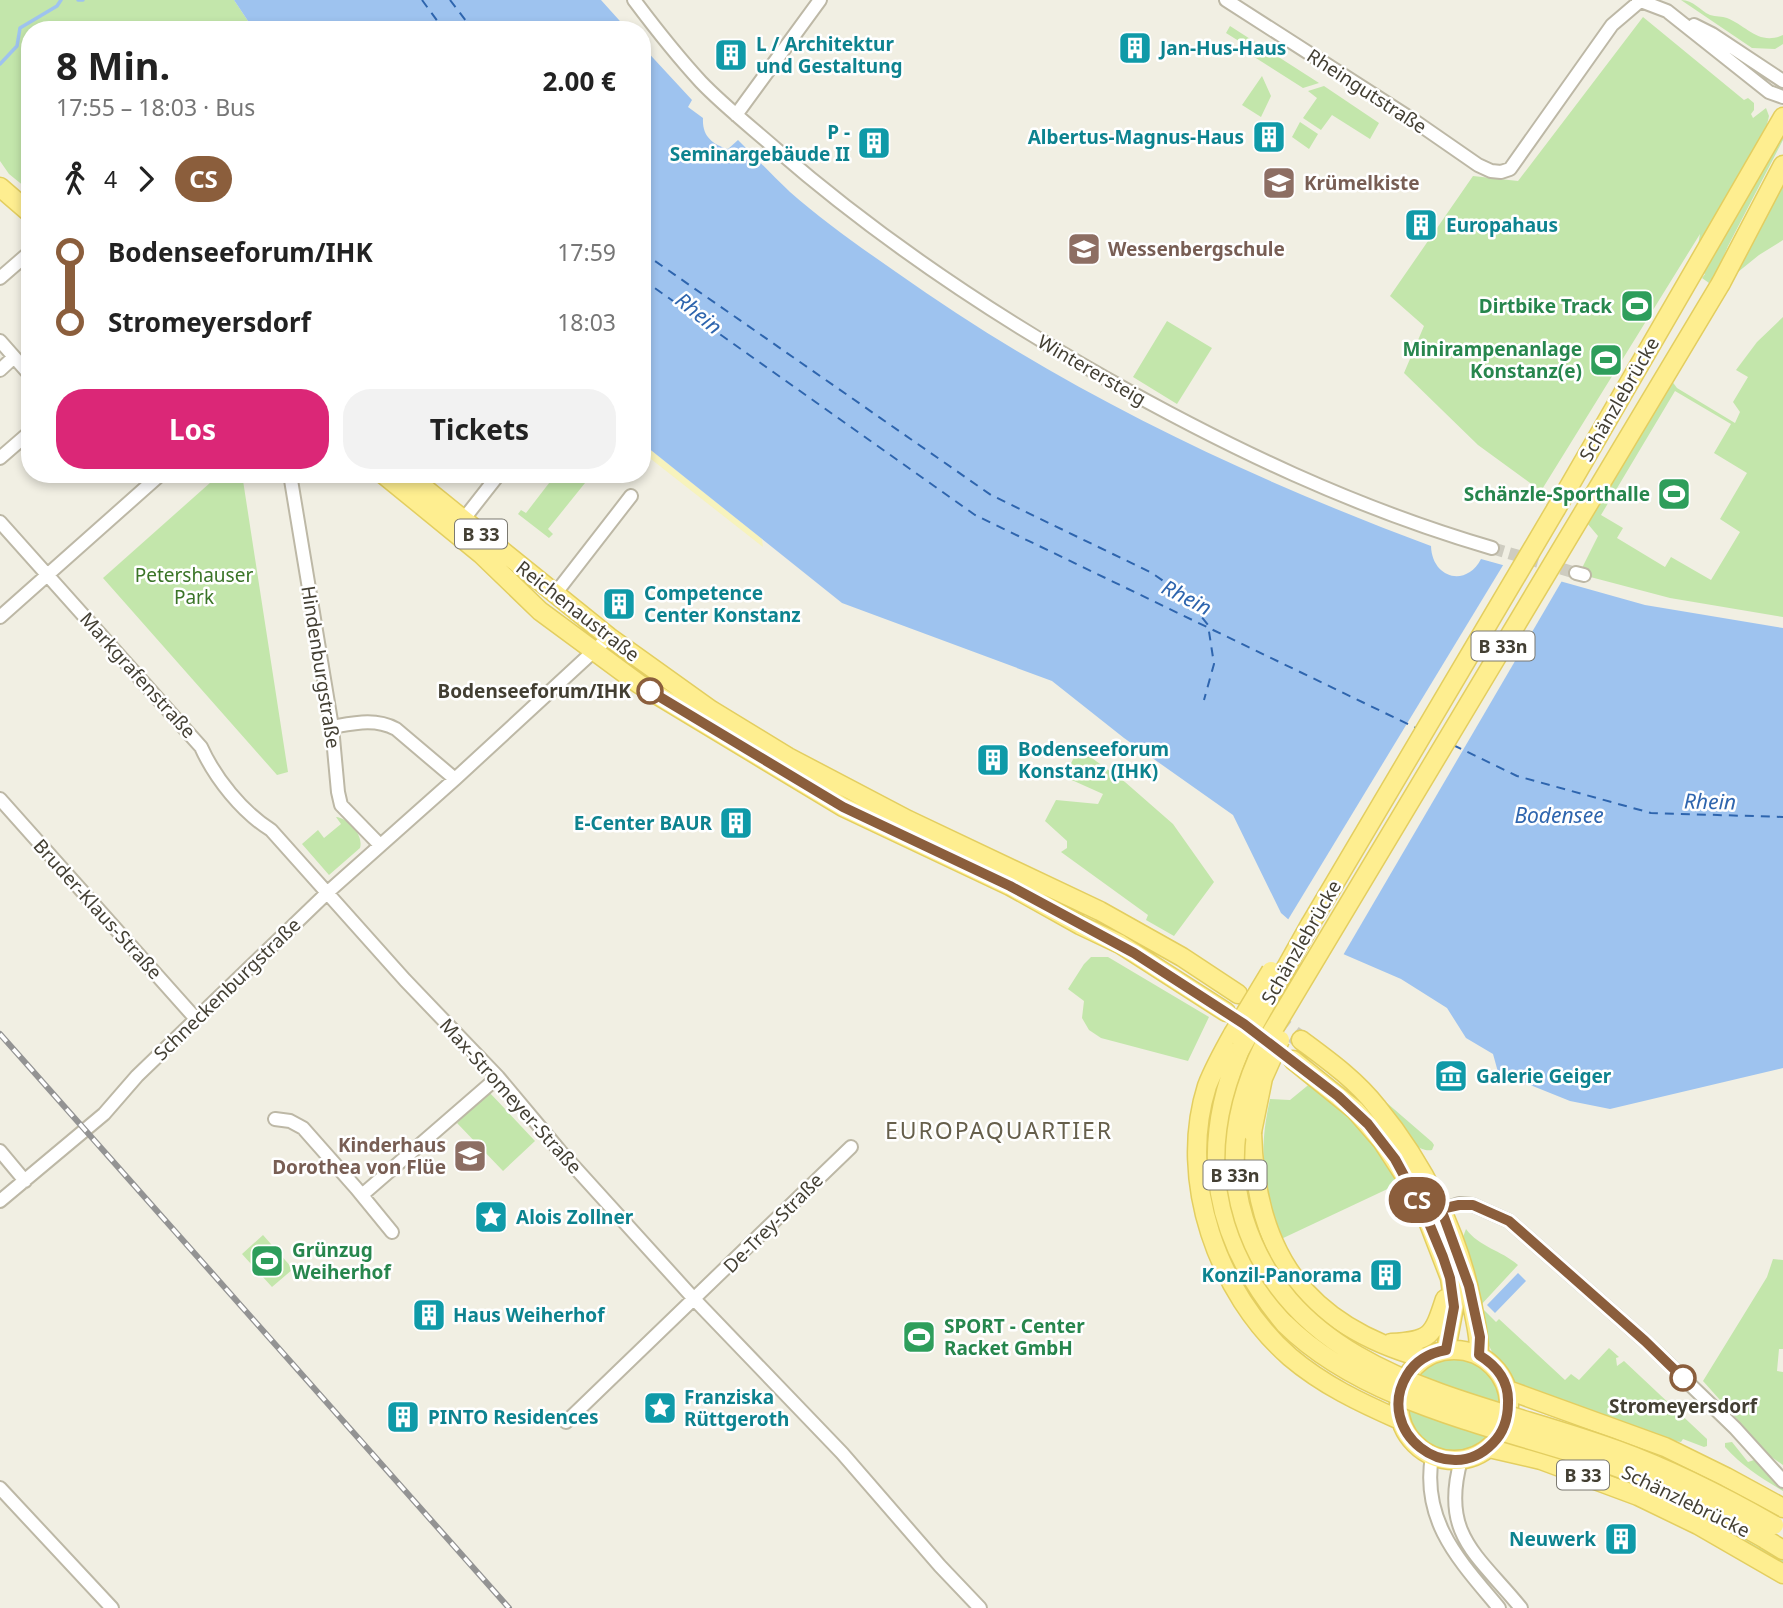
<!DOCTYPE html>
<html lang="de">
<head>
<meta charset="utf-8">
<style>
	body { margin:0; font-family:"Noto Sans",sans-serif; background:#f2f2f2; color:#222; height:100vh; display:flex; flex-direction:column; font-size:26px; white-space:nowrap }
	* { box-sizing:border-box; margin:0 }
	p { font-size:23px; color:#767676 }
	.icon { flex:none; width:38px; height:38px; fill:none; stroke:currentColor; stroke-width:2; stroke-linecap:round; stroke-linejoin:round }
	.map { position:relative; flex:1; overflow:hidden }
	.details { position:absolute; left:21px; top:21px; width:630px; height:462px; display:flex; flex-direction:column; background:#fff; border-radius:28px; box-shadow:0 4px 10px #0003 }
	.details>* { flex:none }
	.badge { padding:0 14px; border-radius:23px; font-size:24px; line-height:46px }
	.map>.badge { position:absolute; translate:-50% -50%; box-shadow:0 0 0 4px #fff }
	.legs { display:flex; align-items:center; gap:10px; height:77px; padding:0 35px; font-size:23px }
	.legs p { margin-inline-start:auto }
	.overview { display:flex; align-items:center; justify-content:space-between; height:119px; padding:0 35px }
	h1 { font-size:38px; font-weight:700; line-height:52px }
	.button { display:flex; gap:14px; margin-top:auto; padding:14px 35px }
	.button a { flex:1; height:80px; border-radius:28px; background:#db2777; color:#fff; font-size:28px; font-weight:700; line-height:80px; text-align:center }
	.button a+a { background:#f2f2f2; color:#222 }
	ul { padding:0 35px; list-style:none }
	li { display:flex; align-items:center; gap:24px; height:70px; font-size:26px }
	li i { display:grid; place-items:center; width:10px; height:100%; margin:0 9px; background:currentColor }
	li i::after { content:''; width:18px; height:18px; margin:-9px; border:5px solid; border-radius:50%; background:#fff }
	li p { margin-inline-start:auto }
	li:first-child i { background:linear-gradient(#0000 50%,currentColor 0) }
	li:last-child i { background:linear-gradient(currentColor 50%,#0000 0) }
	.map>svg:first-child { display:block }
	.green { fill:#c3e6ab; fill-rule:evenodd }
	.sand { fill:#f7f3bd }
	.water { fill:#9ec3ef }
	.pier { fill:#f1efe3 }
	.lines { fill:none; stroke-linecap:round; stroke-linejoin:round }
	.stream { stroke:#9ec3ef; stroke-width:3.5 }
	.ferry { stroke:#2e65ae; stroke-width:2; stroke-dasharray:9 7; stroke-linecap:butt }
	.minor-tunnel { stroke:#ceccc0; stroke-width:12; stroke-dasharray:12 6; stroke-linecap:butt }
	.primary-tunnel { stroke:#ceccc0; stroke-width:18; stroke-dasharray:18 9; stroke-linecap:butt }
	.minor-casing { stroke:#bdb8a6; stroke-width:16 }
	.primary-casing { stroke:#e3ce60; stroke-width:21 }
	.minor { stroke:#fff; stroke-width:12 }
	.primary { stroke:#feee90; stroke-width:18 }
	.rail-casing { stroke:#939393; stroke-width:6 }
	.rail { stroke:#fff; stroke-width:3.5; stroke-dasharray:10; stroke-linecap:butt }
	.primary-bridge-casing { stroke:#e3ce60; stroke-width:21; stroke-linecap:butt }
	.primary-bridge { stroke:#feee90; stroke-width:18 }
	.line-1-casing { stroke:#fff; stroke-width:16 }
	.line-1 { stroke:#8b5e3c; stroke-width:10 }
	.stop-1-dot { fill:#fff; stroke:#8b5e3c; stroke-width:3.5 }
	.labels { text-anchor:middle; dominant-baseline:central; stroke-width:5; stroke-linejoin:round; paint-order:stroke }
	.shield { fill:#fff; stroke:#7b7970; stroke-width:2 }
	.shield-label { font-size:18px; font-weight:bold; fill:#433f33 }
	.culture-label { font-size:19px; font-weight:bold; fill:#0d838f; stroke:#fff; text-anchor:start }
	.street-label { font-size:19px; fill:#433f33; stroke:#fff }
	.education-label { font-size:19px; font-weight:bold; fill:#785e54; stroke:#fff; text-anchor:start }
	.leisure-label { font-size:19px; font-weight:bold; fill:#27864d; stroke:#fff; text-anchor:end }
	.park-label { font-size:19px; fill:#3a7427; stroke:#fff }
	.stop-label { font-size:19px; font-weight:bold; fill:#433f33; stroke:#fff; text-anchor:end }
	.water-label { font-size:21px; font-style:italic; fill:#2e65ae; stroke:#fff }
	.quarter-label { font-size:23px; letter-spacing:2px; fill:#665f4b; stroke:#fff }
</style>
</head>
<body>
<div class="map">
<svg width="1783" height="1608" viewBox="0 0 1783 1608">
	<rect width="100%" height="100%" fill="#f1efe3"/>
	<path class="green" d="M 0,0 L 234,0 L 254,30 L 30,30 L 30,191 L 9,174 L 0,161 Z
		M 1681,0 C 1694,0 1699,10 1710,15 C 1716,17 1722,16 1727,18 C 1747,26 1759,46 1783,35 L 1783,44 L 1775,49 L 1752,48 Z
		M 1643,17 L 1744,100 L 1748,98 L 1754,103 L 1754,110 L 1751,114 L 1753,118 L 1766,108 L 1769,116 L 1764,137 L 1697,251 L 1700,234 L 1541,491 L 1478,445 L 1404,373 L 1424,326 L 1390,296 L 1473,176 L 1518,181 Z
		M 1230,26 L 1319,83 L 1303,88 L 1248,53 L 1250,48 L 1226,33 Z
		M 1262,76 L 1271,96 L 1261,117 L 1242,105 Z
		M 1324,86 L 1379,123 L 1370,139 L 1332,115 L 1321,130 L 1303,118 L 1317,98 L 1308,91 Z
		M 1300,122 L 1318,134 L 1309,149 L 1292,137 Z
		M 1783,131 L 1783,140 L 1728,246 L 1714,279 L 1712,278 L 1709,283 L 1702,278 L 1705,274 L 1702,272 Z
		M 1783,179 L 1783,240 L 1759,255 L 1738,272 L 1736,270 Z
		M 1783,317 L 1783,617 L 1670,598 L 1579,574 L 1598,536 L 1587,523 L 1671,380 L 1677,388 L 1735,423 L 1740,412 L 1733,402 L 1748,377 L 1736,370 L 1757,342 ZM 1675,391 L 1731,424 L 1714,453 L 1747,473 L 1720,519 L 1740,532 L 1711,580 L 1671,557 L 1665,567 L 1617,538 L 1623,528 L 1601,515 Z
		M 1167,321 L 1212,348 L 1177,404 L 1133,377 Z
		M 220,474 L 242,474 L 288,772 L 277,775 L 103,578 Z
		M 556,474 L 574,474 L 585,483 L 548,529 L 553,534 L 549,538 L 518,514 L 521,510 L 526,513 Z
		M 1078,748 L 1125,782 L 1173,824 L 1214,882 L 1174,936 L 1146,920 L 1148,915 L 1061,852 L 1067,848 L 1067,841 L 1045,821 L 1056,800 L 1098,804 L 1103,794 L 1065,777 Z
		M 336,817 C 348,818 364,835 360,848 L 329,875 L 302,844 L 318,830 L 324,838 L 341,824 Z
		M 1091,957 L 1108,957 L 1209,1017 L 1188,1061 L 1101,1038 L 1089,1030 L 1082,1018 L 1084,1001 L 1068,989 L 1084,964 Z
		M 1312,1082 L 1365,1130 L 1400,1180 L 1396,1185 L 1279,1240 C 1263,1189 1258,1152 1270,1099 L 1290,1100 Z
		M 1365,1084 L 1432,1142 L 1434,1145 L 1432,1150 C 1410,1155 1378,1101 1365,1084 Z
		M 489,1092 L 535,1141 L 503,1171 L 457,1123 Z
		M 1466,1229 C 1479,1247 1501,1250 1518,1265 L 1480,1306 L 1496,1322 L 1499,1319 L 1565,1380 L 1571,1374 L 1579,1380 L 1609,1348 L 1619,1357 L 1616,1358 L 1617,1366 L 1624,1361 L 1707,1439 L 1707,1446 L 1704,1447 L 1683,1439 L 1681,1442 C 1650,1438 1624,1422 1595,1412 C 1572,1404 1545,1400 1524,1388 C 1480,1363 1475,1293 1464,1249 L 1463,1237 Z
		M 263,1235 L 293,1269 L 272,1287 L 242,1254 Z
		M 1773,1259 L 1783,1260 L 1783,1349 L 1779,1349 L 1777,1371 L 1783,1372 L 1783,1465 L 1770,1456 L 1703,1381 L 1767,1277 Z
		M1406 1405a47 47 0 1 1 94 0a47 47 0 1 1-94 0Z
		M 1504,1441 C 1595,1470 1677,1501 1760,1548 L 1761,1546 L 1783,1559 L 1783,1568 L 1747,1545 L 1500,1447 Z
		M 1732,1442 L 1748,1462 L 1754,1460 L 1783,1489 L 1783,1491 C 1761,1478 1742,1466 1725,1447 L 1725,1443 Z"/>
	<path class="sand" d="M 642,443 L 762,539 L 763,547 L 642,452 Z"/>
	<path class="water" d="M 234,0 L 601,0 L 628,30 L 254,30 Z
		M 642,46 L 692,100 L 688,107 L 703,118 C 702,136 712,144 728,149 L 738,140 C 755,157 772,175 790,192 C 823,221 860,247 896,272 C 1060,389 1243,476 1431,546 C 1432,578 1466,588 1481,559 L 1645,605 L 1783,628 L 1783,1068 L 1610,1109 L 1570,1101 L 1498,1072 L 1493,1054 L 1466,1038 L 1447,1008 L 1401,979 L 1313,941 L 1281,913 L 1233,815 L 1124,738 L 1052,681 L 842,603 L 642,443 Z
		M 1518,1273 L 1526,1281 L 1495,1313 L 1487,1305 Z"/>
	<path class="pier" d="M 1505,562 L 1563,579 L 1342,957 L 1311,944 L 1286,923 Z"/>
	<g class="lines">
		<path class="stream" d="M 78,0 L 83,0
			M 0,64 L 17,46 L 20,28 L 57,6 L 61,0"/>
		<path class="ferry" d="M 422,0 L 444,30
			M 450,0 L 473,30
			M 642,252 L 991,495 L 1152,573 L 1186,597 L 1208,625 L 1214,664 L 1204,700
			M 642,279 L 975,515 L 1416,728
			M 1453,745 L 1517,776 L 1651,813 L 1783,817"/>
		<path class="minor-tunnel" d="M 1492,548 L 1576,573"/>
		<path class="primary-tunnel" d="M 1250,1002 L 1301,1040"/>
		<defs>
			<path id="minor" d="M 634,0 C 655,28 677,56 701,82 C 724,106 751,127 776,149 C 877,237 989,312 1105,378 C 1229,448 1355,508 1492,548
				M 1226,0 L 1413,120 L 1478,165 L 1491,171 L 1501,172 L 1510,169 L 1612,25 L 1639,2
				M 1638,0 L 1667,11 L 1769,92 L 1783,97
				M 1694,25 L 1712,34 L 1783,81
				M 736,115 L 820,0
				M 0,278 L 30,252
				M 0,341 L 30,375
				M 0,370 L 14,357
				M 0,458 L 30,432
				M 290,474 L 332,727 L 338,792 L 341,805 L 380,845
				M 463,520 L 499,474
				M 0,522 L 201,747 C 215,778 242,812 271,830 L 405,980 L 498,1077 L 560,1151 L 695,1300 L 842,1453 L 940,1566 L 980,1608
				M 1576,573 L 1584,575
				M 555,594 L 631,496
				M 0,617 L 161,474
				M 332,727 C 355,723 375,718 396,729 L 455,779
				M 0,799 L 196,1019
				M 275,1119 L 290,1121 L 303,1128 L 356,1188 L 392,1232
				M 0,1151 L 25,1181
				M 362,1195 L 498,1077
				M 0,1201 L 104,1114 L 137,1076 L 328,892 L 455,779 L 609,637
				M 1435,1212 L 1459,1204 L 1473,1205 L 1509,1221 L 1645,1341 L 1735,1428 L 1783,1481
				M 566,1422 L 851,1147
				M 1432,1456 C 1421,1522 1460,1561 1499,1608
				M 1461,1460 C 1440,1535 1478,1555 1521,1608
				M 0,1488 L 112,1608"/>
			<path id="primary" d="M 0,187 L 30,213
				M 1721,283 L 1783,165
				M 383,474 L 481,554 L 540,611 L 639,684 L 843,807 L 1010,886 L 1080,925 L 1120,944 L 1226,1012
				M 407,474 L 609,637 L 711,710 L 788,757 L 908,820 L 1100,911 L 1182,957 L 1238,994
				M 1556,509 L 1783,117
				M 1233,1034 C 1224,1050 1214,1068 1207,1086 C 1177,1180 1218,1294 1290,1357 C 1323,1385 1361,1403 1400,1420
				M 1301,1040 C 1328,1060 1356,1080 1377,1107 C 1423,1163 1458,1232 1472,1303 C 1475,1322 1480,1336 1479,1355
				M 1241,1048 C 1197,1151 1214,1239 1285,1324
				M 1293,1060 L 1355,1110 L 1382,1141 L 1408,1181 L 1426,1216 L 1450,1278 L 1454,1307 L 1446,1350
				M 1252,1132 C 1255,1253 1305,1325 1423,1358
				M 1391,1343 C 1431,1341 1433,1336 1445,1299
				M1399 1405a55 55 0 1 1 110 0a55 55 0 1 1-110 0Z
				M 1508,1390 L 1665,1447 L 1726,1477 L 1783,1508
				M 1489,1448 L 1541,1460 L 1638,1496 L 1698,1525 L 1783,1574
				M 1765,1539 L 1783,1550"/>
		</defs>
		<use href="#minor" class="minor-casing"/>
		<use href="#primary" class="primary-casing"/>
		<use href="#minor" class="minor"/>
		<use href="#primary" class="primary"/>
		<defs>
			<path id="rail" d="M 0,1034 L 509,1608"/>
		</defs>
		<use href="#rail" class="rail-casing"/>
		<use href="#rail" class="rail"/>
		<defs>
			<path id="primary-bridge" d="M 1721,283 L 1264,1045 C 1237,1100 1225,1159 1244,1219 C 1295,1381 1479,1399 1617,1450 C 1672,1470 1723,1496 1774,1525
				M 1233,1034 L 1271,971
				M 1241,1048 L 1311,923 L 1556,509
				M 1252,1132 L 1263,1078 L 1280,1040
				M 1285,1324 C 1367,1405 1504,1428 1611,1465 C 1665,1484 1716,1511 1765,1539"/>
		</defs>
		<use href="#primary-bridge" class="primary-bridge-casing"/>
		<use href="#primary-bridge" class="primary-bridge"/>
	</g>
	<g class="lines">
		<defs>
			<path id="line-1" d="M 650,691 L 843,807 L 1010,886 L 1134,953 L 1244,1024 L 1338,1096 L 1368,1124 L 1395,1159 L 1426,1216 L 1443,1257 L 1450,1278 L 1454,1307 L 1446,1350 C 1429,1353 1416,1360 1407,1375 C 1373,1431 1448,1490 1493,1443 C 1504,1432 1508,1418 1508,1403 C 1509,1382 1497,1366 1479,1355 L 1480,1337 L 1469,1286 L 1441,1209 L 1459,1205 L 1473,1205 L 1509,1221 L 1645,1341 L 1683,1378"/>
		</defs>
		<use href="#line-1" class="line-1-casing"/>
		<use href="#line-1" class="line-1"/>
	</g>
	<defs>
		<symbol id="building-square" viewBox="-11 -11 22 22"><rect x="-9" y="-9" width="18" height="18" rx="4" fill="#0f9aa8" stroke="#fff"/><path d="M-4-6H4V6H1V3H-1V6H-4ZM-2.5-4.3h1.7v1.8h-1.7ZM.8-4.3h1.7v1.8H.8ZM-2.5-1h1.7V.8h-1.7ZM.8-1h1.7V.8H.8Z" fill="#fff"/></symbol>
		<symbol id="school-square" viewBox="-11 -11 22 22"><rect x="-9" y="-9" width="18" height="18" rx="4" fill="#8d6e63" stroke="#fff"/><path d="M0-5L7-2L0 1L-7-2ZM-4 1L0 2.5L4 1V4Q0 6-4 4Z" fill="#fff"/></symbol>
		<symbol id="stadium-square" viewBox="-11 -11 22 22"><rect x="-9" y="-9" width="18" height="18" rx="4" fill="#2e9e5b" stroke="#fff"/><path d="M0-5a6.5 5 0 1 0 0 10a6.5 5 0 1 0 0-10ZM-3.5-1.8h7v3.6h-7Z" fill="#fff"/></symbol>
		<symbol id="museum-square" viewBox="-11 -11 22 22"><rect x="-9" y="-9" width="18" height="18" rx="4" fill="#0f9aa8" stroke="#fff"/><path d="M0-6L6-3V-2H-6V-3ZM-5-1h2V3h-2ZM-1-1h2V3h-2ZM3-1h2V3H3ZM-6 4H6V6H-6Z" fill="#fff"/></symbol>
		<symbol id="sight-square" viewBox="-11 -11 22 22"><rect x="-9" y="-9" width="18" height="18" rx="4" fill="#0f9aa8" stroke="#fff"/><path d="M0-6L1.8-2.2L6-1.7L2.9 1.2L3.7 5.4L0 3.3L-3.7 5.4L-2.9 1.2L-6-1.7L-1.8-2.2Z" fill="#fff"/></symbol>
	</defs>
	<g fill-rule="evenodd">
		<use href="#building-square" x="1116" y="29" width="38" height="38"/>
		<use href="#building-square" x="712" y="36" width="38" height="38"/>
		<use href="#building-square" x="1250" y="118" width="38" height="38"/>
		<use href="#building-square" x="855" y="124" width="38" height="38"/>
		<use href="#school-square" x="1260" y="164" width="38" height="38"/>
		<use href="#building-square" x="1402" y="206" width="38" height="38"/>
		<use href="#school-square" x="1065" y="230" width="38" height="38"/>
		<use href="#stadium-square" x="1618" y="287" width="38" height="38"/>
		<use href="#stadium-square" x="1587" y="341" width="38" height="38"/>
		<use href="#stadium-square" x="1655" y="475" width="38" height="38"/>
		<use href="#building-square" x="600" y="585" width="38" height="38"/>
		<use href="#building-square" x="974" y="741" width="38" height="38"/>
		<use href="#building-square" x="717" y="804" width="38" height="38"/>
		<use href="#museum-square" x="1432" y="1057" width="38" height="38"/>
		<use href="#school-square" x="451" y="1137" width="38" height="38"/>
		<use href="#sight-square" x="472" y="1198" width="38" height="38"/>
		<use href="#stadium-square" x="248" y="1242" width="38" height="38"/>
		<use href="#building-square" x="1367" y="1256" width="38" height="38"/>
		<use href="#building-square" x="410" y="1296" width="38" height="38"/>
		<use href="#stadium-square" x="900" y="1318" width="38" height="38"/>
		<use href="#sight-square" x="641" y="1389" width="38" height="38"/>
		<use href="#building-square" x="384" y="1398" width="38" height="38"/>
		<use href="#building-square" x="1602" y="1520" width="38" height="38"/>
	</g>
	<g class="stop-1-dot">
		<circle cx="650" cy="691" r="12"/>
		<circle cx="1683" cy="1378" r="12"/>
	</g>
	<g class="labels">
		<g class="shield">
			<rect x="455" y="519.5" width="52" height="29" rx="5"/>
			<rect x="1471.5" y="631.5" width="63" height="29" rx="5"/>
			<rect x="1203.5" y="1160.5" width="63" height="29" rx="5"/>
			<rect x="1557" y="1460.5" width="52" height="29" rx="5"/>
		</g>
		<g class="shield-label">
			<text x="481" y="534">B 33</text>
			<text x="1503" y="646">B 33n</text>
			<text x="1235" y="1175">B 33n</text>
			<text x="1583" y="1475">B 33</text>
		</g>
		<g class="culture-label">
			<text x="756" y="44">L / Architektur<tspan x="756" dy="22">und Gestaltung</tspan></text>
			<text x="1160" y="48">Jan-Hus-Haus</text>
			<text x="850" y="132" text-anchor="end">P -<tspan x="850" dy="22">Seminargebäude II</tspan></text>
			<text x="1244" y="137" text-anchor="end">Albertus-Magnus-Haus</text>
			<text x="1446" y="225">Europahaus</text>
			<text x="644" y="593">Competence<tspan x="644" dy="22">Center Konstanz</tspan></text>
			<text x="1018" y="749">Bodenseeforum<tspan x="1018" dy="22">Konstanz (IHK)</tspan></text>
			<text x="712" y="823" text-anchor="end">E-Center BAUR</text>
			<text x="1476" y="1076">Galerie Geiger</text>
			<text x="516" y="1217">Alois Zollner</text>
			<text x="1362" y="1275" text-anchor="end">Konzil-Panorama</text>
			<text x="453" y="1315">Haus Weiherhof</text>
			<text x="684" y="1397">Franziska<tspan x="684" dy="22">Rüttgeroth</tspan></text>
			<text x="428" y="1417">PINTO Residences</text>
			<text x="1596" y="1539" text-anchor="end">Neuwerk</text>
		</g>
		<g class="street-label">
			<text transform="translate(1367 91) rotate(33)">Rheingutstraße</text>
			<text transform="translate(1092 370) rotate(30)">Winterersteig</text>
			<text transform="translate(1619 399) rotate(-60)">Schänzlebrücke</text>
			<text transform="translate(578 611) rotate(38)">Reichenaustraße</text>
			<text transform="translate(321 667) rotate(81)">Hindenburgstraße</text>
			<text transform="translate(138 675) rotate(48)">Markgrafenstraße</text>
			<text transform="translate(98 909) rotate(48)">Bruder-Klaus-Straße</text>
			<text transform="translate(1301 942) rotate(-60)">Schänzlebrücke</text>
			<text transform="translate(227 989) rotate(-44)">Schneckenburgstraße</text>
			<text transform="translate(511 1096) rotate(48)">Max-Stromeyer-Straße</text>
			<text transform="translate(773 1223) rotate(-45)">De-Trey-Straße</text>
			<text transform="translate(1686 1501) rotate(26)">Schänzlebrücke</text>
		</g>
		<g class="education-label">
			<text x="1304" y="183">Krümelkiste</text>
			<text x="1108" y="249">Wessenbergschule</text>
			<text x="446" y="1145" text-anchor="end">Kinderhaus<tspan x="446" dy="22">Dorothea von Flüe</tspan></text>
		</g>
		<g class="leisure-label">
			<text x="1612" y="306">Dirtbike Track</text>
			<text x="1582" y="349">Minirampenanlage<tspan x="1582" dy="22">Konstanz(e)</tspan></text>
			<text x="1650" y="494">Schänzle-Sporthalle</text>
			<text x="292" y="1250" text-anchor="start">Grünzug<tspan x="292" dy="22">Weiherhof</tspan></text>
			<text x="944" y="1326" text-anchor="start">SPORT - Center<tspan x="944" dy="22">Racket GmbH</tspan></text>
		</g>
		<g class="park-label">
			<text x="194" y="575">Petershauser<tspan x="194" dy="22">Park</tspan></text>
		</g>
		<g class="stop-label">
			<text x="631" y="691">Bodenseeforum/IHK</text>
			<text x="1683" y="1406" text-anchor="middle">Stromeyersdorf</text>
		</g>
		<g class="water-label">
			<text transform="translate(699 313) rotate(39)">Rhein</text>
			<text transform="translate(1187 597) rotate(27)">Rhein</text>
			<text transform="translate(1710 801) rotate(1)">Rhein</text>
			<text x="1559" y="815">Bodensee</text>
		</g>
		<g class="quarter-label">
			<text x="999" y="1130">EUROPAQUARTIER</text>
		</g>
	</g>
</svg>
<b class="badge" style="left:1417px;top:1200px;background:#8b5e3c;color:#fff">CS</b>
<section class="details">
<div class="overview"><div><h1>8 Min.</h1><p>17:55 – 18:03 · Bus</p></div><b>2.00 €</b></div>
<div class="legs"><svg class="icon" aria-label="walk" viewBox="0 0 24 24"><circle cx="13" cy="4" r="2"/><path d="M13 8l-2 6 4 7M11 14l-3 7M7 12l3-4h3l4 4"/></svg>4<svg class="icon" aria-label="forward" viewBox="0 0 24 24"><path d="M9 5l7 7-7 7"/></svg><b class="badge" style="background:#8b5e3c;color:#fff">CS</b></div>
<ul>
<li><i style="color:#8b5e3c"></i><b>Bodenseeforum/IHK</b><p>17:59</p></li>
<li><i style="color:#8b5e3c"></i><b>Stromeyersdorf</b><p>18:03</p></li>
</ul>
<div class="button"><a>Los</a><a>Tickets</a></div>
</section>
</div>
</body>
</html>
